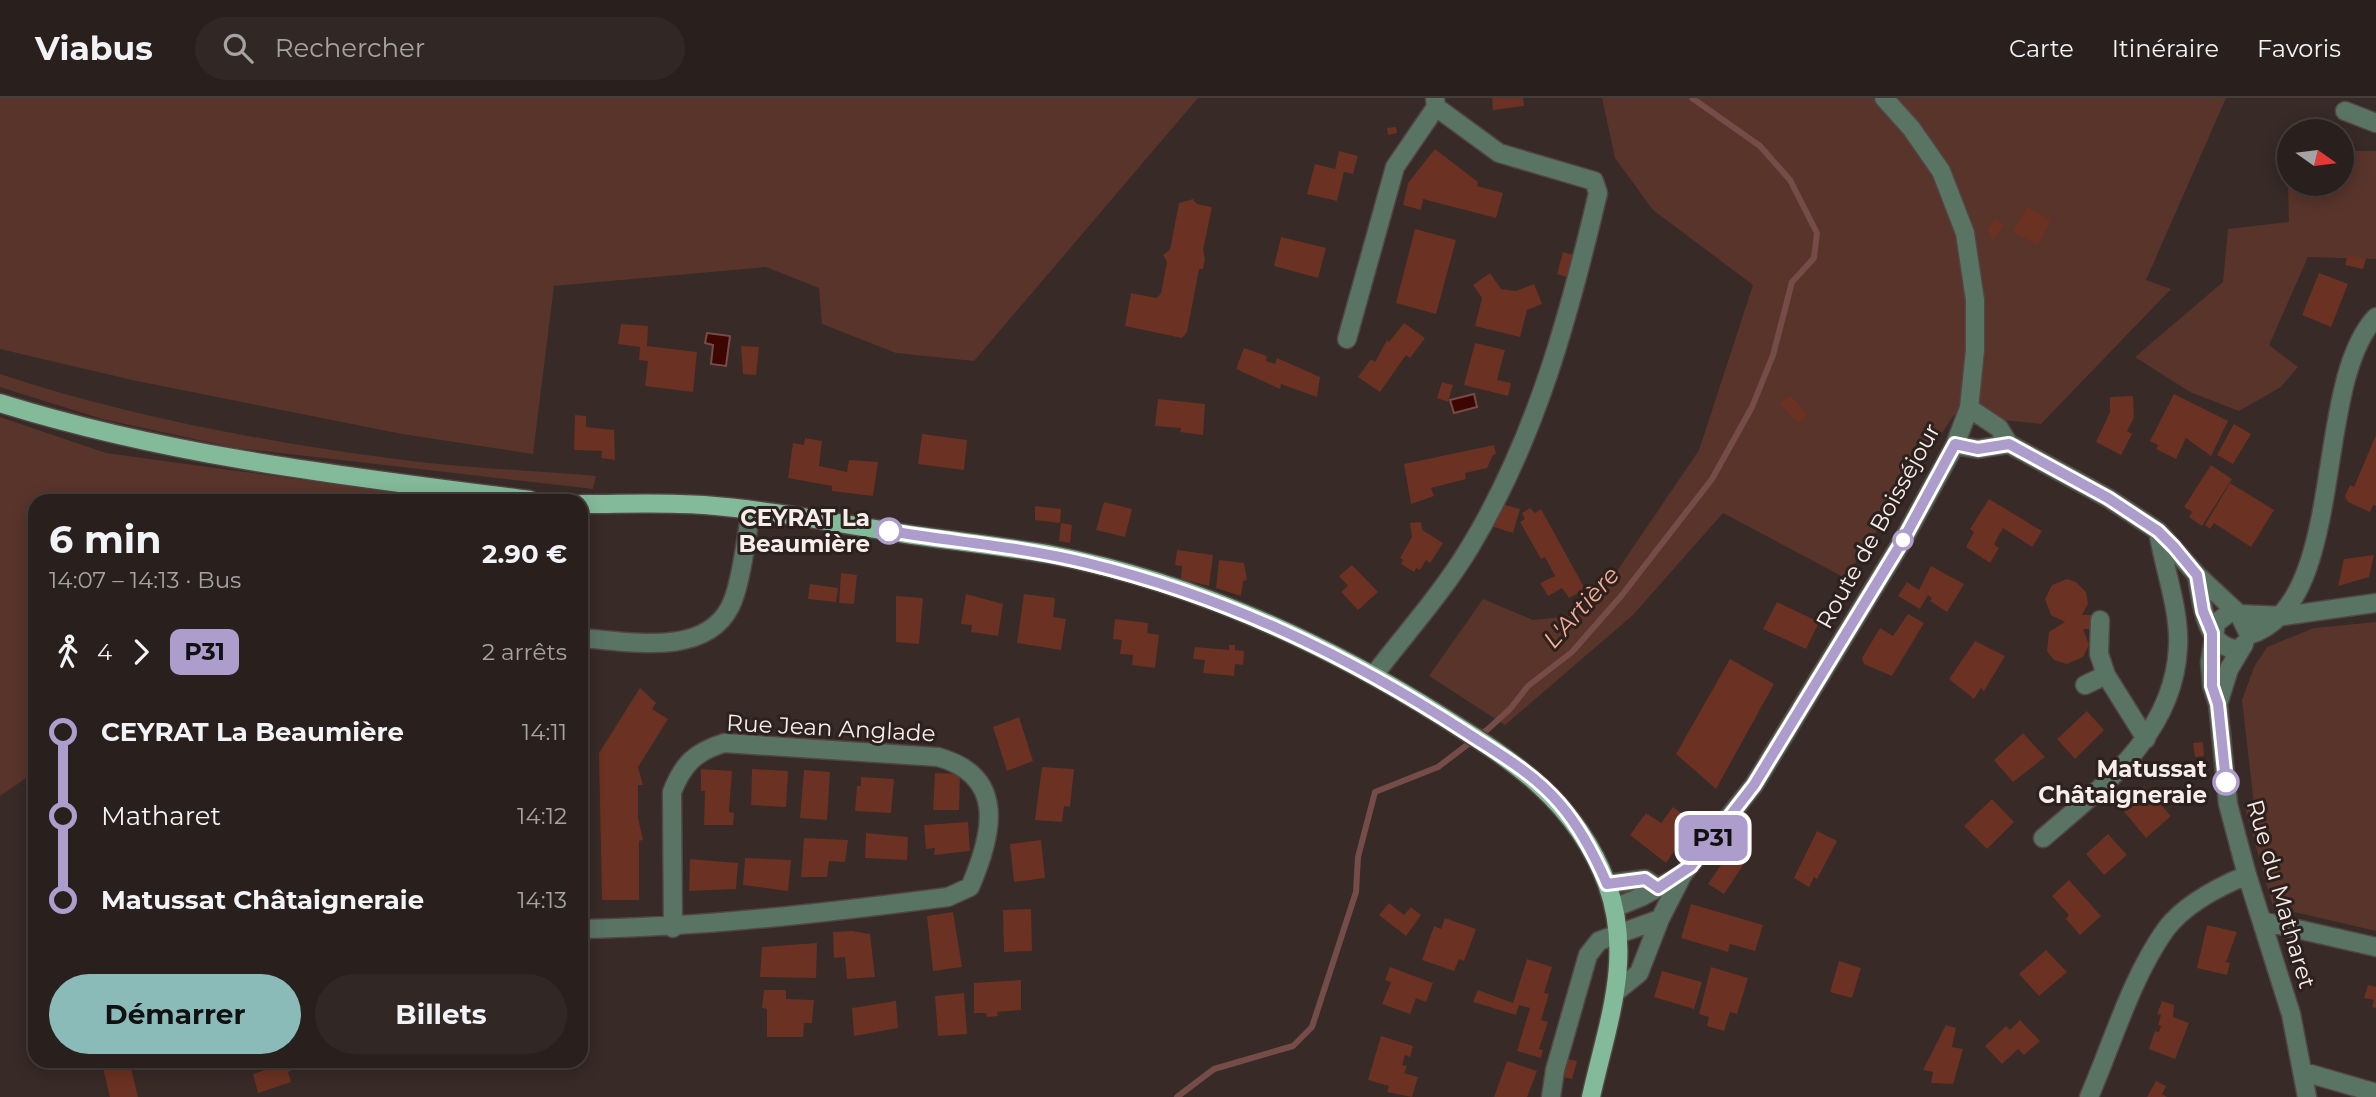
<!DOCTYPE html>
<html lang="fr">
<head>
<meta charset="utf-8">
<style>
	body { margin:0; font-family:Montserrat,sans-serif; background:#312826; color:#f1f3f6; height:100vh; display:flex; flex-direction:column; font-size:26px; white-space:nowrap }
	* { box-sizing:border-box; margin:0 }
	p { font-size:23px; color:#a5a3a4 }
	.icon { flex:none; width:38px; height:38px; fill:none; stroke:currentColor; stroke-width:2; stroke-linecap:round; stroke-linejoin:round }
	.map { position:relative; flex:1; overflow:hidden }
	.panel { position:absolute; left:28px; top:396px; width:560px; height:574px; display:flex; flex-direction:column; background:#29201d; border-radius:21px; box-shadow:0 4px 18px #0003,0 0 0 2px #453e3b }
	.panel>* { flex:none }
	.badge { padding:0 14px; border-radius:10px; font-size:24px; line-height:46px }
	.needle { width:46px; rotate:104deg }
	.buttons { position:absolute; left:2277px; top:21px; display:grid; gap:14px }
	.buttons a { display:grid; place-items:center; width:77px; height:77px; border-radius:50%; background:#29201d; box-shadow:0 4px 18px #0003,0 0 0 2px #453e3b; font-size:35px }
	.map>.badge { position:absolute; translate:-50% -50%; box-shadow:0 0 0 4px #fff }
	.legs { display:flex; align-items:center; gap:10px; height:77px; padding:0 21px; font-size:23px }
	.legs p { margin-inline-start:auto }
	.overview { display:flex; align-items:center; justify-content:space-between; height:119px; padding:0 21px }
	h1 { font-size:38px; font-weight:700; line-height:52px }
	.primary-button { display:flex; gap:14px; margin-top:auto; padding:14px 21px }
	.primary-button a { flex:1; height:80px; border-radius:42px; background:#8bbbb9; color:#111; font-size:28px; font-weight:700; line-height:80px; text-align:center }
	.primary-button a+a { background:#312826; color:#f1f3f6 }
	ul { padding:0 21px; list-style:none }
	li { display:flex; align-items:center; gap:24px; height:84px; font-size:26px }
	li i { display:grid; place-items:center; width:10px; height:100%; margin:0 9px; background:currentColor }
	li i::after { content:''; width:18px; height:18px; margin:-9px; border:5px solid; border-radius:50%; background:#29201d }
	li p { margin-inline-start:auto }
	li:first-child i { background:linear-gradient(#0000 50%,currentColor 0) }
	li:last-child i { background:linear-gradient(currentColor 50%,#0000 0) }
	header { display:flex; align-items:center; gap:42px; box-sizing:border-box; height:98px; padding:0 35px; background:#29201d; border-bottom:2px solid #453e3b }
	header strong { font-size:33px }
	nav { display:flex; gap:38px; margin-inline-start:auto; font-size:24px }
	.search { width:490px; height:63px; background:#312826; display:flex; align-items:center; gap:18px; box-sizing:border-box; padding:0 24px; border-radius:38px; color:#a5a3a4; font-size:26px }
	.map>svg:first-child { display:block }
	.green { fill:#59342a }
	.water { fill:#3d0600; stroke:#754c47; stroke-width:2 }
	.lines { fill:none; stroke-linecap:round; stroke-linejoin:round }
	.stream { stroke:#754c47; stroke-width:6 }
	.building { fill:#6b3122 }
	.minor-casing { stroke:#524543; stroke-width:21 }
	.major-casing { stroke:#524543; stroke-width:21 }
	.minor { stroke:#5a7464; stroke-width:18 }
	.major { stroke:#83ba9a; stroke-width:18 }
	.line-1-casing { stroke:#fff; stroke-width:16 }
	.line-1 { stroke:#ac9dcc; stroke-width:10 }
	.stop-1-dot { fill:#fff; stroke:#ac9dcc; stroke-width:3.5 }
	.labels { text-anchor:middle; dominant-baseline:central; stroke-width:6; stroke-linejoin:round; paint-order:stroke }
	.stop-label { font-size:23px; font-weight:bold; fill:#f7eeec; stroke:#2d211d; text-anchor:end }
	.street-label { font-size:23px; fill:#f7eeec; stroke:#2d211d }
	.water-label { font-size:24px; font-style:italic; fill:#f7ad98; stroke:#2d211d }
</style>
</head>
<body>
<header>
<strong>Viabus</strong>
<div class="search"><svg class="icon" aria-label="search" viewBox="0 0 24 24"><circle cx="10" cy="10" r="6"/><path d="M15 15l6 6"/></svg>Rechercher</div>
<nav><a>Carte</a><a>Itinéraire</a><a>Favoris</a></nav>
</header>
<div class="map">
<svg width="2376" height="999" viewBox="0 0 2376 999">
	<rect width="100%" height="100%" fill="#372a27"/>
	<path class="green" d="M 0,0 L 1198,0 L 974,263 L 896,255 L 822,226 L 819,190 L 766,169 L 554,188 L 533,356 L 402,336 L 132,282 L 0,251 Z
		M 1602,0 L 2226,0 L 2146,182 L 2171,191 L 2041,326 L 1954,317 L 1845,480 L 1723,415 L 1633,517 L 1505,627 L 1429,578 L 1483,501 L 1533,522 L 1588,516 L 1699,352 L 1753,187 L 1653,112 L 1615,60 Z
		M 2287,52 L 2289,86 L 2342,86 L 2342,53 L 2376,53 L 2376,161 L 2308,159 L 2269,247 L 2298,269 L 2281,289 L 2239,313 L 2190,294 L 2135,259 L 2223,184 L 2228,131 L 2289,124 Z
		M 0,276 C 123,317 260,343 389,360 C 457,370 527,372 596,378 L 593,391 L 236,350 L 102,321 L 0,289 Z
		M 0,319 L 106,355 L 448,402 L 35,402 L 35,674 L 0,698 Z
		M 2376,524 L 2376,833 L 2273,809 L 2245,710 L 2254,707 L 2242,602 L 2254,569 L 2267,549 L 2314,530 Z"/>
	<path class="water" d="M 707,235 L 730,238 L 726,268 L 711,266 L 713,247 L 705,245 Z
		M 1474,296 L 1477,309 L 1454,315 L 1450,302 Z"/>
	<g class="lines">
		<path class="stream" d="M 1177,999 L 1214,971 L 1293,948 L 1312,929 L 1356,794 L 1358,759 L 1375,694 L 1438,669 L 1488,631 L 1510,611 L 1528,588 L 1572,554 L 1622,497 L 1712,381 L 1752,309 L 1773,257 L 1792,184 L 1814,160 L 1817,135 L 1790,82 L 1760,48 L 1692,0"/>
	</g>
	<path class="building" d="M 1492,0 L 1523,0 L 1524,8 L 1493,12 Z
		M 1396,29 L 1397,35 L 1388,37 L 1387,30 Z
		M 1435,51 L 1478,84 L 1477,88 L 1503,95 L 1496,120 L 1423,101 L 1421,112 L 1403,107 L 1408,85 Z
		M 1339,53 L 1358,58 L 1353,76 L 1344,74 L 1337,103 L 1307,96 L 1315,66 L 1335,71 Z
		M 1193,101 L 1197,106 L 1212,109 L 1203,152 L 1205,161 L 1203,171 L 1199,171 L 1187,234 L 1182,240 L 1125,228 L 1131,195 L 1157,200 L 1161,195 L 1167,164 L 1163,157 L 1170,152 L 1179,105 Z
		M 2027,109 L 2051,122 L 2038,147 L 2013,134 Z
		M 1995,121 L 2004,126 L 1993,143 L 1988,131 Z
		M 1415,131 L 1456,142 L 1436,216 L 1396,205 Z
		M 1281,139 L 1326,150 L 1318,180 L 1274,168 Z
		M 1563,154 L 1574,157 L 1567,179 L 1557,176 Z
		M 2348,156 L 2366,161 L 2363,171 L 2345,167 Z
		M 1490,175 L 1501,191 L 1516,193 L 1534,186 L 1542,206 L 1527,212 L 1520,239 L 1475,228 L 1482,200 L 1473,187 Z
		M 2319,175 L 2348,186 L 2331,229 L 2302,217 Z
		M 1404,225 L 1425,240 L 1410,260 L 1406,257 L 1380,294 L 1358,279 L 1371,261 L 1375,264 L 1387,242 L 1389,244 Z
		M 621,226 L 648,228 L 647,248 L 697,254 L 693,294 L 645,288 L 648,263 L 639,262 L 640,249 L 618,246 Z
		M 1475,245 L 1505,252 L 1497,282 L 1511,285 L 1508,298 L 1464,287 Z
		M 741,248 L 759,249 L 756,277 L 743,276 Z
		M 1244,250 L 1267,258 L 1266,263 L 1275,266 L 1277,260 L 1320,279 L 1317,299 L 1281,286 L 1280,291 L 1236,271 Z
		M 1442,284 L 1453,287 L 1448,304 L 1437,300 Z
		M 2174,296 L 2228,323 L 2211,358 L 2186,340 L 2176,361 L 2156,351 L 2158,347 L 2150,343 Z
		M 1790,297 L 1808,317 L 1798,325 L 1780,305 Z
		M 2133,298 L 2134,320 L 2127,333 L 2132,336 L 2121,357 L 2096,344 L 2110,314 L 2110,299 Z
		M 1158,301 L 1205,306 L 1203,337 L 1180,334 L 1181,330 L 1155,328 Z
		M 575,317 L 586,318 L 586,329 L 614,332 L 615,362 L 601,360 L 602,353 L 574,352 Z
		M 2234,326 L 2251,336 L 2233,366 L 2217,357 Z
		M 922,336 L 967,342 L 964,372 L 918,366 Z
		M 2376,337 L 2376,408 L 2373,407 L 2370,414 L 2348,404 L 2345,398 L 2350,387 L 2354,389 Z
		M 805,340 L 822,343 L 819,368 L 847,374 L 849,362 L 878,364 L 873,398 L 832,393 L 832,388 L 788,380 L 793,345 L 804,347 Z
		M 1494,347 L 1496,356 L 1493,357 L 1487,370 L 1465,375 L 1466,381 L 1431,390 L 1434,398 L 1411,406 L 1404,366 Z
		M 2211,367 L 2232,381 L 2202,428 L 2189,419 L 2192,414 L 2184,409 Z
		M 2230,385 L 2274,412 L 2251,449 L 2214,425 L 2210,431 L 2205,427 Z
		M 1989,401 L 2042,433 L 2032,449 L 2003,430 L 1994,446 L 1999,450 L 1990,465 L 1966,449 L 1974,434 L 1970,431 Z
		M 1104,404 L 1132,411 L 1125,439 L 1096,432 Z
		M 1498,405 L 1520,411 L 1513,435 L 1491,428 Z
		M 1035,408 L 1061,411 L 1060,425 L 1035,422 Z
		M 1530,410 L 1535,415 L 1541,411 L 1585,491 L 1569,500 L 1562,490 L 1548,498 L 1540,485 L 1555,478 L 1545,459 L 1541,461 L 1520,424 L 1525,421 L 1522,415 Z
		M 1421,424 L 1422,432 L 1443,445 L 1430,465 L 1426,462 L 1420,472 L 1416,470 L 1414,474 L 1401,466 L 1403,462 L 1400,460 L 1412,439 L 1410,425 Z
		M 1061,425 L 1072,427 L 1070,445 L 1059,443 Z
		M 1177,452 L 1213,457 L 1209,488 L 1181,481 L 1182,468 L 1175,467 Z
		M 2374,457 L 2369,479 L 2338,488 L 2344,461 Z
		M 1219,462 L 1244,465 L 1247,482 L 1243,483 L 1241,498 L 1216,490 Z
		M 1352,467 L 1378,494 L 1358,512 L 1341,494 L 1348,488 L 1339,478 Z
		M 1931,468 L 1964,486 L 1947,514 L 1930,503 L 1932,500 L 1928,497 L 1920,511 L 1898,498 L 1907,484 L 1919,492 Z
		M 841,475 L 857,477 L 854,506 L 839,505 Z
		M 2067,481 L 2076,484 L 2086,494 L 2088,506 L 2082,517 L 2091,517 L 2091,531 L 2083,531 L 2089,547 L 2083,559 L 2067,566 L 2054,562 L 2047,553 L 2049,534 L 2065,524 L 2051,517 L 2045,501 L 2052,487 Z
		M 810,486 L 838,490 L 836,504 L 808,501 Z
		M 966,496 L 1003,506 L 998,538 L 971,534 L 972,527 L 961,526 Z
		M 1024,496 L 1055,500 L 1053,519 L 1066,521 L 1061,552 L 1017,545 Z
		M 896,498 L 923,500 L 919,546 L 896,544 Z
		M 1777,504 L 1819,524 L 1806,551 L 1763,531 Z
		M 1908,516 L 1924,525 L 1892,578 L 1864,566 L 1862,560 L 1880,530 L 1893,538 Z
		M 1115,521 L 1148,525 L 1147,535 L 1159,537 L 1155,570 L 1132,567 L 1133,557 L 1120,556 L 1122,542 L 1113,541 Z
		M 1975,543 L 2005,558 L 1984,593 L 1981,590 L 1974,601 L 1949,581 Z
		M 1229,547 L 1235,547 L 1235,552 L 1244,553 L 1243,567 L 1235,566 L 1234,578 L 1203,575 L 1205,562 L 1193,561 L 1195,549 L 1229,552 Z
		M 1730,561 L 1774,586 L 1716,691 L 1676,656 Z
		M 640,590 L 656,605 L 652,611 L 668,621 L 638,669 L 643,687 L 638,687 L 638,720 L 643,742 L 639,743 L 639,802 L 602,802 L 599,655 Z
		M 2087,613 L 2104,632 L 2075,661 L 2057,641 Z
		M 1019,619 L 1033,663 L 1007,673 L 993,629 Z
		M 2023,635 L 2045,659 L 2013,684 L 1994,662 Z
		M 2203,644 L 2204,658 L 2195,659 L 2193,645 Z
		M 1042,669 L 1074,671 L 1070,709 L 1064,708 L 1062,724 L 1035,722 Z
		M 701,671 L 732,673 L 729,714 L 734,715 L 733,727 L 704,727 L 705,693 L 701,693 Z
		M 752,671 L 788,673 L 786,709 L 751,707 Z
		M 804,672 L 830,674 L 827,722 L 800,720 Z
		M 935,675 L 960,676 L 959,712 L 933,712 Z
		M 861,679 L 894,681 L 891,715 L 855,713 L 857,688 L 861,688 Z
		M 2144,688 L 2171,718 L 2146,740 L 2122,711 Z
		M 1992,701 L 2014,724 L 1987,751 L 1964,728 Z
		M 1673,709 L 1694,724 L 1666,765 L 1630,737 L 1646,715 L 1661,725 Z
		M 968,724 L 970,753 L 934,757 L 935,750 L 926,751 L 924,727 Z
		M 1817,733 L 1837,743 L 1817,781 L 1814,779 L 1809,789 L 1794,780 Z
		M 866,735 L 908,739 L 907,762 L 865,760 Z
		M 2108,736 L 2127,757 L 2104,777 L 2086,756 Z
		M 804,740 L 848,742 L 845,764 L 829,763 L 827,779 L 801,779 Z
		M 1041,742 L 1045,780 L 1014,784 L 1010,746 Z
		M 1736,745 L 1751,755 L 1724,796 L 1708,786 Z
		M 745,760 L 791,762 L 788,793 L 743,787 Z
		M 690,761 L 738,765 L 736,791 L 689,793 Z
		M 2069,782 L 2101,818 L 2080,837 L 2066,821 L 2069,817 L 2052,798 Z
		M 1389,805 L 1404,817 L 1411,809 L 1421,817 L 1406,838 L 1379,817 Z
		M 1691,806 L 1763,827 L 1755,853 L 1730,846 L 1728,854 L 1681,840 Z
		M 1031,811 L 1032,853 L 1004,854 L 1003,812 Z
		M 953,814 L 962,869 L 933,873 L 927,818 Z
		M 1445,820 L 1476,831 L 1464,863 L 1459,861 L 1454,873 L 1422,862 L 1434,828 L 1441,831 Z
		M 2207,827 L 2237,834 L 2226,864 L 2230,865 L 2227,877 L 2197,870 Z
		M 852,833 L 870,836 L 875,879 L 847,881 L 845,859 L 834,860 L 833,834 Z
		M 817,845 L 816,880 L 760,879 L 762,849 Z
		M 2046,852 L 2067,874 L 2039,898 L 2019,876 Z
		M 1527,861 L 1552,869 L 1544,895 L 1549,896 L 1541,922 L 1548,924 L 1539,951 L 1543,952 L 1541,960 L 1517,953 L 1530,910 L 1519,907 L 1516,917 L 1473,904 L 1478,892 L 1513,905 Z
		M 1839,863 L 1861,870 L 1852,900 L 1830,894 Z
		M 1390,869 L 1433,885 L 1426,904 L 1416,900 L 1410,916 L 1382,906 L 1391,884 L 1385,882 Z
		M 1711,869 L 1748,880 L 1737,916 L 1730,914 L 1724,933 L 1707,928 L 1709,919 L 1699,916 Z
		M 1662,873 L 1702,884 L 1694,911 L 1654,899 Z
		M 1021,882 L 1021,912 L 997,914 L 998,918 L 987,919 L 986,915 L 974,915 L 974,885 Z
		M 2368,887 L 2376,889 L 2376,910 L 2372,909 L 2374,902 L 2364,900 Z
		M 764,892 L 786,892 L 786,901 L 814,902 L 812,925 L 804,925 L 803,939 L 767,939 L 767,911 L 762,910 Z
		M 964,895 L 967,936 L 938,938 L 935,898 Z
		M 896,903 L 898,930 L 854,938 L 852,910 Z
		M 2162,903 L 2174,907 L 2173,919 L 2189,925 L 2175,961 L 2149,951 L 2155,933 L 2159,934 L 2161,928 L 2158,927 L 2161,917 L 2157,916 Z
		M 2020,922 L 2040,943 L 2024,957 L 2018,951 L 2002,966 L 1985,948 L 2006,928 L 2010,932 Z
		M 1946,927 L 1956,930 L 1952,949 L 1963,951 L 1953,986 L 1931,985 L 1933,974 L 1923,972 Z
		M 1381,938 L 1413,948 L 1410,959 L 1405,957 L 1402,967 L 1407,968 L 1404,975 L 1418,979 L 1412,999 L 1387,994 L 1389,988 L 1368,982 Z
		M 1567,961 L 1577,963 L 1572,981 L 1563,979 Z
		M 101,962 L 129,962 L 138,999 L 110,999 Z
		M 269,962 L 299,962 L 301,969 L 288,974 L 291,984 L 258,995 L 253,976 L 271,970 Z
		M 313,962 L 340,962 L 340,963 L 315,971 Z
		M 1507,963 L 1537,973 L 1527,999 L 1494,999 Z
		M 2156,983 L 2166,988 L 2162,996 L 2167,999 L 2147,999 Z"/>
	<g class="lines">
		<defs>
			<path id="minor" d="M 2345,13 L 2376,25
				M 1347,241 L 1395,69 L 1436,9 L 1435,0
				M 1969,310 L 1999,330 L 2009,346 L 2108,400 L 2158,433 L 2197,477 L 2239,516 L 2249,537
				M 1955,347 L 1978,351 L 2009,346
				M 2197,477 C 2201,502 2205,552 2239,551
				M 2233,512 L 2216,525 L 2210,564 L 2212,588 L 2218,606 L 2228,706 L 2247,777 L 2291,916 L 2307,999
				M 2239,516 L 2283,518 L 2376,505
				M 2100,522 L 2099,556 L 2106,577
				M 2249,537 C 2349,506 2311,288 2376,219
				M 581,540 C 627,543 704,560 730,509 C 741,488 746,439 751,414
				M 1374,577 C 1406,535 1443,494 1470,449 C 1536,340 1569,218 1598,95 L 1594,83 L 1499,55 L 1436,9
				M 2085,587 L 2106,577 L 2146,641
				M 2218,606 L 2229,571 L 2244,546
				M 2043,740 C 2103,688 2174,636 2178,549 C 2180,512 2164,470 2158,433
				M 1607,786 L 1645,781 L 1658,790
				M 1614,810 L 1641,799 L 1683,776 L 1754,687 L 1903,442 L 1955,347 L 1969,310 L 1975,252 L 1975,202 L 1965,135 L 1941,73 L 1911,30 L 1884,0
				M 2262,823 L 2376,849
				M 581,831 C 704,829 825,815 948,799 L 970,789 C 993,736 1007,678 938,659 L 724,645 C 695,654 683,666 672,694 L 673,830
				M 1617,893 L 1639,875 L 1660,821 L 1683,776
				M 2304,974 L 2376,995
				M 1551,999 L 1555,972 L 1588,857 L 1599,843 L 1660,821
				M 2089,999 C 2113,944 2131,880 2166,831 C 2185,806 2218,789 2247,777"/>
			<path id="major" d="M 0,305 C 173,359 351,379 530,402
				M 581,406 C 622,406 663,404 704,407 C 771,412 840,426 906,436 C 954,443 1001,448 1048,456 C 1190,483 1322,543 1443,619 C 1515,664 1576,703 1607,786 C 1634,860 1607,926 1591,999"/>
		</defs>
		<use href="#minor" class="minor-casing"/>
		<use href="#major" class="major-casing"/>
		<use href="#minor" class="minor"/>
		<use href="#major" class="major"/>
	</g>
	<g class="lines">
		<defs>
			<path id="line-1" d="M 889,433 C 955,444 1023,449 1087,465 C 1227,499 1347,557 1467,635 C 1499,656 1533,675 1559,705 C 1580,729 1594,756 1607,786 L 1645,781 L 1658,790 L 1691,768 L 1754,687 L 1903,442 L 1955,346 L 1978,351 L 2009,346 L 2108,400 L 2158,433 L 2174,449 L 2197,477 L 2203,513 L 2212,535 L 2212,588 L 2218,606 L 2226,684"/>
		</defs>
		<use href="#line-1" class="line-1-casing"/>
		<use href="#line-1" class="line-1"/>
	</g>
	<g class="stop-1-dot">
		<circle cx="889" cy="433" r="12"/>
		<circle cx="1903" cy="442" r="9"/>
		<circle cx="2226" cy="684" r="12"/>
	</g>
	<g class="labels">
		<g class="stop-label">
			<text x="870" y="420">CEYRAT La<tspan x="870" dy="26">Beaumière</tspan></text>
			<text x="2207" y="671">Matussat<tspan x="2207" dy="26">Châtaigneraie</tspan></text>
		</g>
		<g class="street-label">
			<text transform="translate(1878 428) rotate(-61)">Route de Boisséjour</text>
			<text transform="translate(831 630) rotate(3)">Rue Jean Anglade</text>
			<text transform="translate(2281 796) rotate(74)">Rue du Matharet</text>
		</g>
		<g class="water-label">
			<text transform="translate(1581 509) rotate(-48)">L'Artière</text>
		</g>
	</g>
</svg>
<div class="buttons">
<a><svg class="needle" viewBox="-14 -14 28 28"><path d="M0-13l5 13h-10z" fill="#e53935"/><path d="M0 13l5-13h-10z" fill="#a5a3a4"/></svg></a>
</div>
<b class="badge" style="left:1713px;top:740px;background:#ac9dcc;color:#111">P31</b>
<section class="panel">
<div class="overview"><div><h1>6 min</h1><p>14:07 – 14:13 · Bus</p></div><b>2.90 €</b></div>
<div class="legs"><svg class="icon" aria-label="walk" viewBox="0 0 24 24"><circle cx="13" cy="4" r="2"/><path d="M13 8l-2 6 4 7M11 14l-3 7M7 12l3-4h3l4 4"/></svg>4<svg class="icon" aria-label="forward" viewBox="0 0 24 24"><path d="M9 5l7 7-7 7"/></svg><b class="badge" style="background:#ac9dcc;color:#111">P31</b><p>2 arrêts</p></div>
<ul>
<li><i style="color:#ac9dcc"></i><b>CEYRAT La Beaumière</b><p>14:11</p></li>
<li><i style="color:#ac9dcc"></i><span>Matharet</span><p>14:12</p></li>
<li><i style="color:#ac9dcc"></i><b>Matussat Châtaigneraie</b><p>14:13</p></li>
</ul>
<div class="primary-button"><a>Démarrer</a><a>Billets</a></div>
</section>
</div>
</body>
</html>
